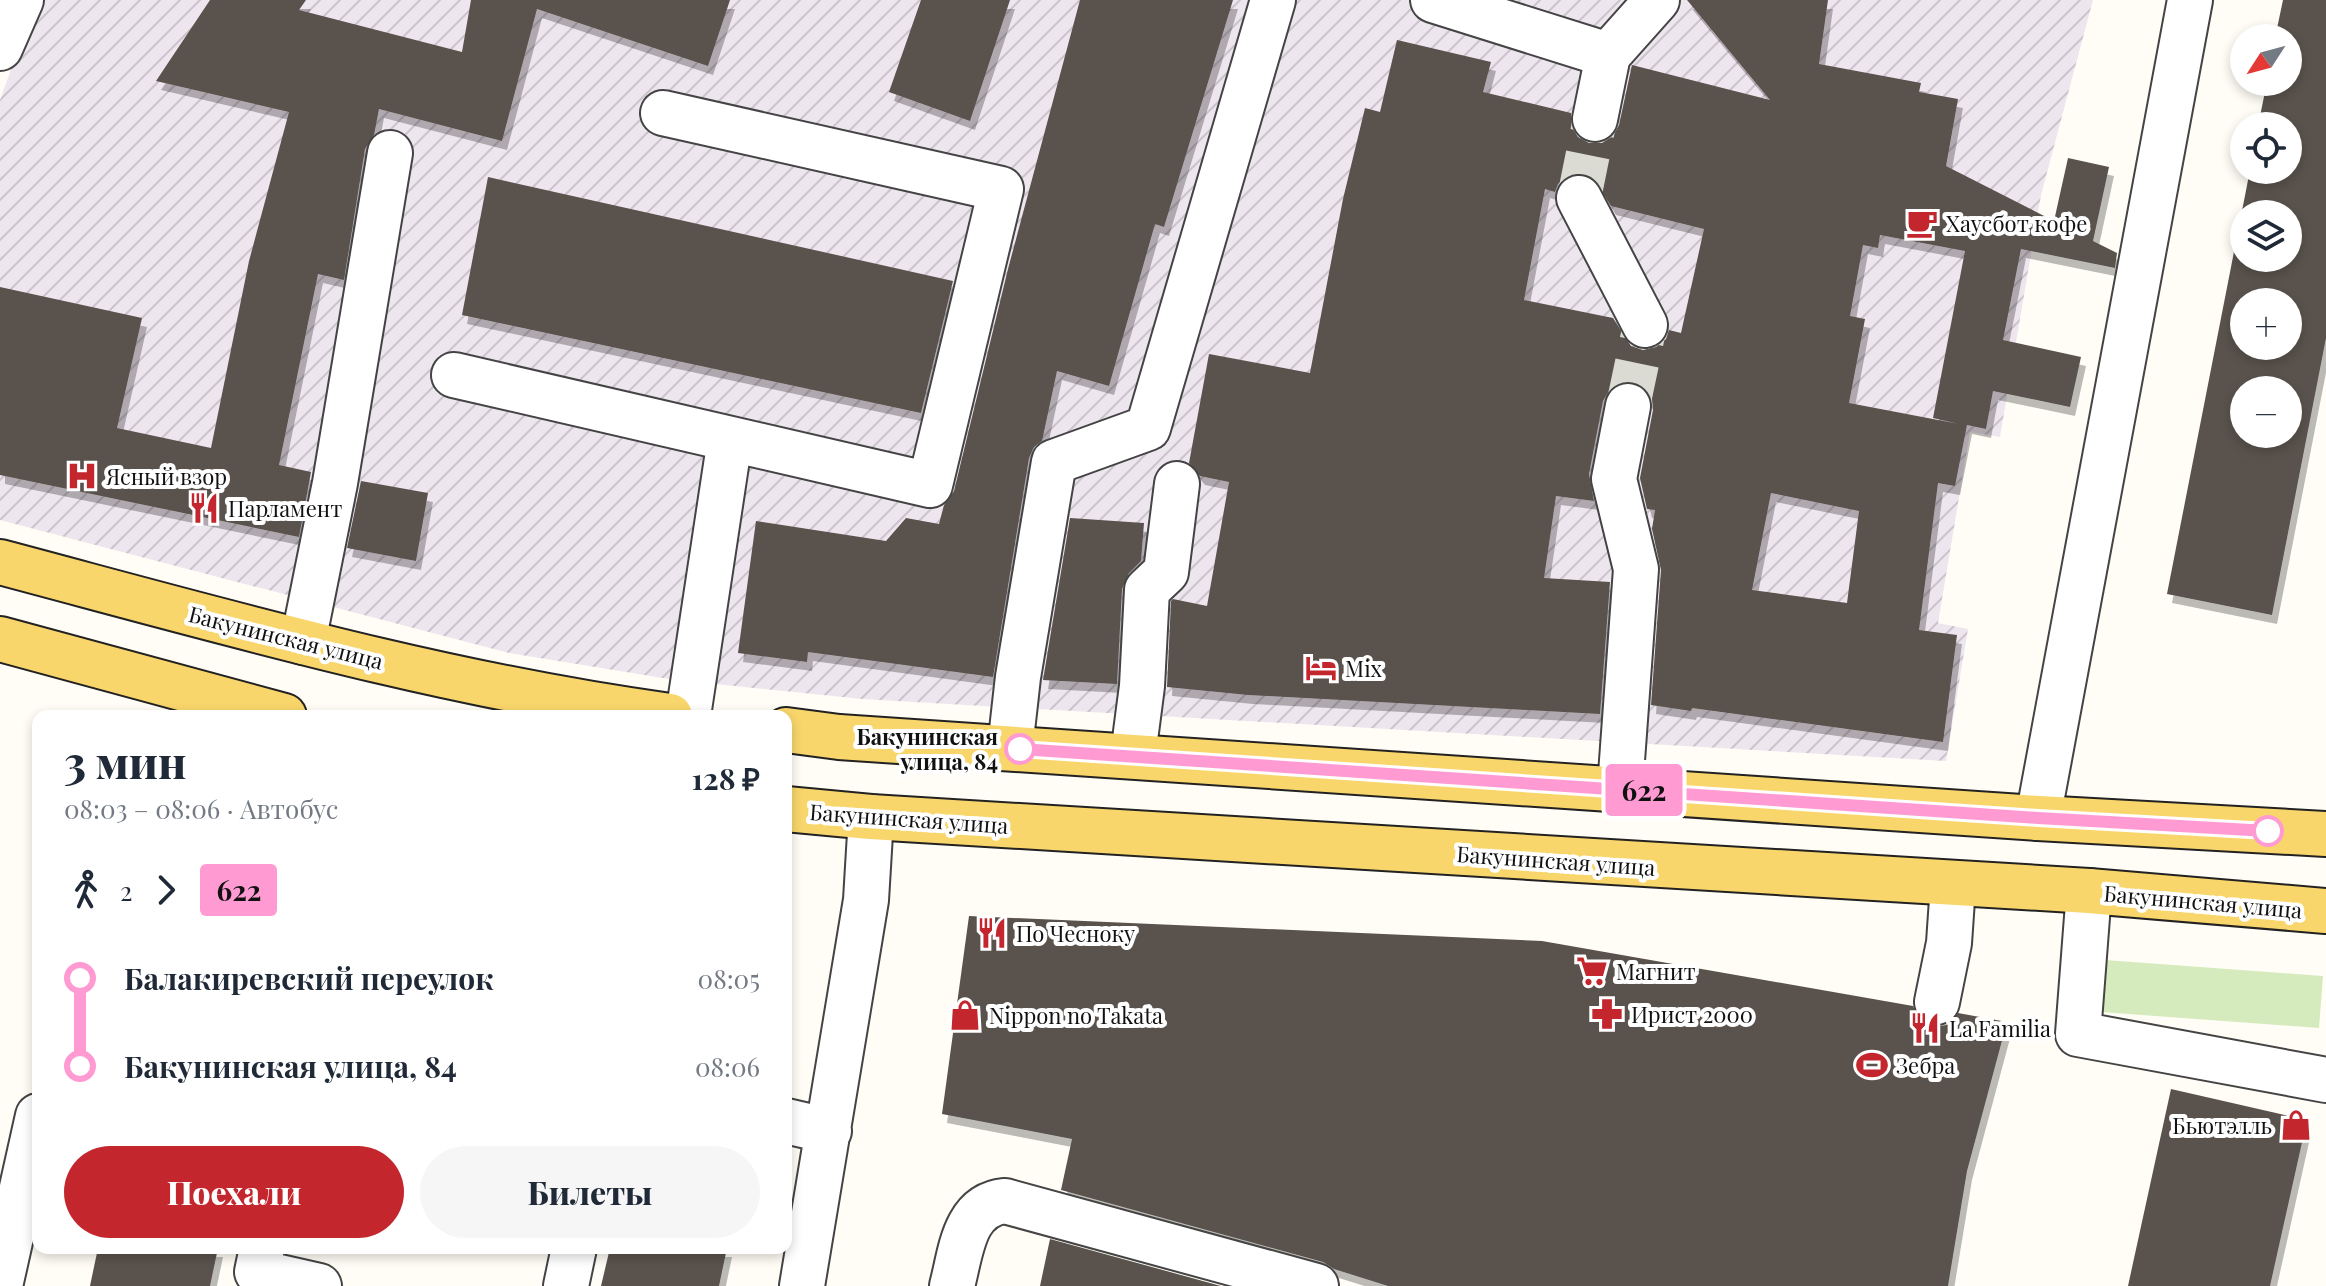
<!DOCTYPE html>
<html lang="ru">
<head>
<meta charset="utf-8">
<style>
	body { margin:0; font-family:"Playfair Display",serif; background:#f6f6f7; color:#1f2937; height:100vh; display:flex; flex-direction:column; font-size:30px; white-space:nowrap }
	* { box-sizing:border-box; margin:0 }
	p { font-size:26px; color:#747a83 }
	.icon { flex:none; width:44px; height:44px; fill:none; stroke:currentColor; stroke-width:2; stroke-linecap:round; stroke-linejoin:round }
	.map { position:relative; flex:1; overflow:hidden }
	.details { position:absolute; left:32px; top:710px; width:760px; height:544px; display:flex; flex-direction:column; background:#fff; border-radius:16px; box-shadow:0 4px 12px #0003 }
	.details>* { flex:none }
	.badge { padding:0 16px; border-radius:6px; font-size:28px; line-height:52px }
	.needle { width:52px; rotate:234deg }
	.controls { position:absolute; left:2230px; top:24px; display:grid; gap:16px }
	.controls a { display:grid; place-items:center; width:72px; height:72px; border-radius:50%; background:#fff; box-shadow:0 4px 12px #0003; font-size:40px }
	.map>.badge { position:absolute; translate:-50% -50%; box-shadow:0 0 0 4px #fff }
	.legs { display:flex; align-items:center; gap:12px; height:88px; padding:0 32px; font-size:26px }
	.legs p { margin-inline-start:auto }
	.summary { display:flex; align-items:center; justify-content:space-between; height:136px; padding:0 32px }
	h1 { font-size:44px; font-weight:800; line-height:60px }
	.cta { display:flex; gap:16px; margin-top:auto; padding:16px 32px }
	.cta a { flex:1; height:92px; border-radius:48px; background:#c4262e; color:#fff; font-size:32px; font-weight:800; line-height:92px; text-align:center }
	.cta a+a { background:#f6f6f7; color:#1f2937 }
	ul { padding:0 32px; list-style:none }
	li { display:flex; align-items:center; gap:28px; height:88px; font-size:30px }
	li i { display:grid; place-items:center; width:12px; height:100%; margin:0 10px; background:currentColor }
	li i::after { content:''; width:20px; height:20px; margin:-10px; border:6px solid; border-radius:50%; background:#fff }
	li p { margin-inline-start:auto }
	li:first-child i { background:linear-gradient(#0000 50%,currentColor 0) }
	li:last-child i { background:linear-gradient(currentColor 50%,#0000 0) }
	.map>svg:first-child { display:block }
	.industrial { fill:url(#industrial-furrows) }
	.grass { fill:#d5ebbd }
	.building { fill:#5a524d; fill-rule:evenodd; filter:url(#shadow) }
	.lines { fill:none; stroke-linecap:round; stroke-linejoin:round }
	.minor-tunnel { stroke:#dbdad3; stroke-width:44; stroke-dasharray:44 22; stroke-linecap:butt }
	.minor-casing { stroke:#444; stroke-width:48 }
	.major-casing { stroke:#222; stroke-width:48 }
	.minor { stroke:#fff; stroke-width:44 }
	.major { stroke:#f9d66b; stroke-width:44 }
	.line-1-casing { stroke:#fff; stroke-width:18 }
	.line-1 { stroke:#ff9ad2; stroke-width:12 }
	.stop-1-dot { fill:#fff; stroke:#ff9ad2; stroke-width:4 }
	.labels { text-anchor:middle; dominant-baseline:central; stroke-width:8; stroke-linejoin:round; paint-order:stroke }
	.poi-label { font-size:22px; fill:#111; stroke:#fff; text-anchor:start }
	.street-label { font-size:22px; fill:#111; stroke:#fff }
	.stop-label { font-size:22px; font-weight:bold; fill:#111; stroke:#fff; text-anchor:end }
</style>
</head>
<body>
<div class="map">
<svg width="2326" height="1286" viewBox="0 0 2326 1286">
	<defs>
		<pattern id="industrial-furrows" width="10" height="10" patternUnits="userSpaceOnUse" patternTransform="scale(2)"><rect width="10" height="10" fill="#eee6ef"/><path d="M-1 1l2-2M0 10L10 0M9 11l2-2" fill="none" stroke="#cbc4cc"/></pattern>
		<filter id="shadow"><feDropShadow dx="5" dy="9" stdDeviation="0" flood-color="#0004"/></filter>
	</defs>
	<rect width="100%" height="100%" fill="#fffdf5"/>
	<path class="industrial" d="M 42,0 L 2093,0 L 2041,195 L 2000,437 L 1970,432 L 1938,623 L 1968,629 L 1946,761 L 862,699 L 675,680 L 509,653 L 0,520 L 0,100 L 31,14 Z"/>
	<path class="grass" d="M 2105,960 L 2323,976 L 2319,1028 L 2101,1012 Z"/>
	<path class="building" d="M 210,0 L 306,0 L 299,10 L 462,52 L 471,0 L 730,0 L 708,66 L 537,9 L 502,141 L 379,109 L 374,135 L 365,149 L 344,280 L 318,274 L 279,465 L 311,472 L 299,537 L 0,475 L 0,287 L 142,318 L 117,428 L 211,448 L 249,261 L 289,112 L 156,81 Z
		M 921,0 L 1010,0 L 970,121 L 889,92 Z
		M 1080,0 L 1233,0 L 1164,227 L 1155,224 L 1109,386 L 1057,371 L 1042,441 L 1034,447 L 1029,458 L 993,677 L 808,652 L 807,662 L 738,653 L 756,521 L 886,541 L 906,518 L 939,524 L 944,505 L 954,491 L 1008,269 Z
		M 1687,0 L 1828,0 L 1819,64 L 1921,83 L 1919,92 L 1958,99 L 1946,166 L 2054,221 L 2068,158 L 2109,167 L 2093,241 L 2117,253 L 2115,268 L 2021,249 L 2003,340 L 2081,357 L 2070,407 L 1993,391 L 1986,429 L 1967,425 L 1955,486 L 1938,483 L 1919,630 L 1957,635 L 1943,742 L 1692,708 L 1691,711 L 1651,705 L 1661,570 L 1652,529 L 1655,510 L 1647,509 L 1640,478 L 1653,410 L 1652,399 L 1645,388 L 1632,381 L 1621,382 L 1610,389 L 1603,401 L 1589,474 L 1594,501 L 1556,496 L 1544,578 L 1610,582 L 1600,714 L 1248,695 L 1167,687 L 1171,601 L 1173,599 L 1207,606 L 1229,482 L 1200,476 L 1189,463 L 1209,354 L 1310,373 L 1343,199 L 1365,108 L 1380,112 L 1397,40 L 1491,62 L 1483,92 L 1571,113 L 1571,126 L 1578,137 L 1589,143 L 1602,143 L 1613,136 L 1619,125 L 1632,65 L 1770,100 ZM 1579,173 L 1593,177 L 1611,206 L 1704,229 L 1681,333 L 1669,330 L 1666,339 L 1656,347 L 1643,350 L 1631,346 L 1613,318 L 1524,300 L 1545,189 L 1555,192 L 1558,184 L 1567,176 ZM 1880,235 L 1965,251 L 1933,418 L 1959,424 L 1849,403 L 1865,319 L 1850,316 L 1863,245 L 1878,248 ZM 1771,493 L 1859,511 L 1847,603 L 1752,590 Z
		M 2283,0 L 2326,0 L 2326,338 L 2272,615 L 2167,594 L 2250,170 L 2288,170 L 2288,126 L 2258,126 L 2267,82 L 2288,82 L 2288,38 L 2275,38 ZM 2244,214 L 2288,214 L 2288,258 L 2244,258 ZM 2244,302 L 2288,302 L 2288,346 L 2244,346 ZM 2244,390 L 2288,390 L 2288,434 L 2244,434 Z
		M 488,177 L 953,281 L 921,413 L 462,315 Z
		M 361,481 L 428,493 L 416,561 L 347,548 Z
		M 1070,518 L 1144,523 L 1141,561 L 1129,573 L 1122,589 L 1117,684 L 1043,680 Z
		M 969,916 L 1542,941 L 1913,1006 L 1920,1020 L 1933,1027 L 1946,1025 L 1958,1013 L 2007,1022 L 1967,1171 L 1948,1286 L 1388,1286 L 1334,1269 L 1323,1262 L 1061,1190 L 1072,1139 L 942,1114 Z
		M 2171,1089 L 2307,1120 L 2270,1286 L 2128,1286 Z
		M 1050,1239 L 1221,1286 L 1040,1286 Z
		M 98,1248 L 218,1248 L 210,1286 L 90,1286 Z
		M 610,1248 L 727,1248 L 719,1286 L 601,1286 Z"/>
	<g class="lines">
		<path class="minor-tunnel" d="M 1579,198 L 1595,119
			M 1628,406 L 1645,325"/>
		<defs>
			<path id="minor" d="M 1433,0 L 1608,55
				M 0,48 L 21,0
				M 1595,119 L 1608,55 L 1657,0
				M 1579,198 L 1645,325
				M 454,375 L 930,485 L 1001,189 L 663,113
				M 303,642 L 335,483 L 390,153
				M 688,716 L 730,439
				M 1010,748 L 1018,677 L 1054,462 L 1148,428 L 1273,0
				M 1133,755 L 1142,686 L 1147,590 L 1166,572 L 1177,484
				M 1620,788 L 1636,569 L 1614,479 L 1628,406
				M 2038,818 L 2190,0
				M 2089,891 L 2078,1034 L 2326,1080
				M 1937,1002 L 1949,943 L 1953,885
				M 786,1121 L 829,1131
				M 262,1248 L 257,1272 L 319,1286
				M 0,1286 L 38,1116
				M 566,1286 L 574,1248
				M 802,1286 L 866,900 L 871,817
				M 952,1286 C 961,1253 963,1205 1005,1201 L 1316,1286"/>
			<path id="major" d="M 0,562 C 222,621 443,685 670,716
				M 0,639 L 284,716
				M 786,730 L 839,737 L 2038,818 L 2326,834
				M 786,809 L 871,817 L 2089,891 L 2326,911"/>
		</defs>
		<use href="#minor" class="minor-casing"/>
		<use href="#major" class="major-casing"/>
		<use href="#minor" class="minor"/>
		<use href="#major" class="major"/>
	</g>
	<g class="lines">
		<defs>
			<path id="line-1" d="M 1020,749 L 2038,818 L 2268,831"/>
		</defs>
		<use href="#line-1" class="line-1-casing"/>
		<use href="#line-1" class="line-1"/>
	</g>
	<defs>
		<symbol id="cafe-bare" viewBox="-9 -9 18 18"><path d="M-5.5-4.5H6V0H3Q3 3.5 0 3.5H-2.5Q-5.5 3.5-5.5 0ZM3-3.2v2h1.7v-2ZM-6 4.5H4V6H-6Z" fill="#c4262e" stroke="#fff" stroke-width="2.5" paint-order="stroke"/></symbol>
		<symbol id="hospital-bare" viewBox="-9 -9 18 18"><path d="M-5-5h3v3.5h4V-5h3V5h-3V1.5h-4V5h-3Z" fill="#c4262e" stroke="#fff" stroke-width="2.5" paint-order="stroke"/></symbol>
		<symbol id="restaurant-bare" viewBox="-9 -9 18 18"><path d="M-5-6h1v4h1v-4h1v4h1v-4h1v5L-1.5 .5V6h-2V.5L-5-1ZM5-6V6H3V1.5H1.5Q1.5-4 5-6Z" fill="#c4262e" stroke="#fff" stroke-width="2.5" paint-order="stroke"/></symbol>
		<symbol id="hotel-bare" viewBox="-9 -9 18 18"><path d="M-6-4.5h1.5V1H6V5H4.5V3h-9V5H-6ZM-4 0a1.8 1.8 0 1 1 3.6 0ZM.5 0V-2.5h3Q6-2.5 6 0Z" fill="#c4262e" stroke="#fff" stroke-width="2.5" paint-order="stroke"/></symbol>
		<symbol id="supermarket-bare" viewBox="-9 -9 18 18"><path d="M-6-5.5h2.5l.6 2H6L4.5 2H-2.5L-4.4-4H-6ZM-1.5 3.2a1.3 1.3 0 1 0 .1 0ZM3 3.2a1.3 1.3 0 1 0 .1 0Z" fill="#c4262e" stroke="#fff" stroke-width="2.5" paint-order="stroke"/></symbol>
		<symbol id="pharmacy-bare" viewBox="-9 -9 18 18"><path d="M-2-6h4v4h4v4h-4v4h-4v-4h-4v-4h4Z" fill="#c4262e" stroke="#fff" stroke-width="2.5" paint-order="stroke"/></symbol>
		<symbol id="shop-bare" viewBox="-9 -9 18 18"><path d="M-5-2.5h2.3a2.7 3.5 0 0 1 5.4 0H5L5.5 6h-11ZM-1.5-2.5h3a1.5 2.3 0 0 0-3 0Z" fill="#c4262e" stroke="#fff" stroke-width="2.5" paint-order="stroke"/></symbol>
		<symbol id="stadium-bare" viewBox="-9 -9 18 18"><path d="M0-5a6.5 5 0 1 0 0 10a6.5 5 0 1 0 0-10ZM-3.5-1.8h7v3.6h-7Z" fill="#c4262e" stroke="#fff" stroke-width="2.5" paint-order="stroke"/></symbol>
	</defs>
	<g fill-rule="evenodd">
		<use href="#cafe-bare" x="1900" y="201" width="44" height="44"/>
		<use href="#hospital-bare" x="60" y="454" width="44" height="44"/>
		<use href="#restaurant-bare" x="182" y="486" width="44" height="44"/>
		<use href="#hotel-bare" x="1299" y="646" width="44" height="44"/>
		<use href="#restaurant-bare" x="970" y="911" width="44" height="44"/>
		<use href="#supermarket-bare" x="1570" y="949" width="44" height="44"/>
		<use href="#pharmacy-bare" x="1585" y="992" width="44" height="44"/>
		<use href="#shop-bare" x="943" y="993" width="44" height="44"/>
		<use href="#restaurant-bare" x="1903" y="1006" width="44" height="44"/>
		<use href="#stadium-bare" x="1850" y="1043" width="44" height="44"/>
		<use href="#shop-bare" x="2274" y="1103" width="44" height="44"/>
	</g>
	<g class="stop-1-dot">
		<circle cx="1020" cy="749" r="14"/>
		<circle cx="2268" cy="831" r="14"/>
	</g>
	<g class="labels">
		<g class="poi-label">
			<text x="1946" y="223">Хаусбот кофе</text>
			<text x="106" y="476">Ясный взор</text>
			<text x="228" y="508">Парламент</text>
			<text x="1345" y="668">Mix</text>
			<text x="1016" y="933">По Чесноку</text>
			<text x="1616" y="971">Магнит</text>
			<text x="1631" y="1014">Ирист 2000</text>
			<text x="989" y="1015">Nippon no Takata</text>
			<text x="1949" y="1028">La Familia</text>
			<text x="1896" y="1065">Зебра</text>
			<text x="2272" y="1125" text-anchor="end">Бьютэлль</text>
		</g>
		<g class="street-label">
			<text transform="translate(286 637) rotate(14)">Бакунинская улица</text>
			<text transform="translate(909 818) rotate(4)">Бакунинская улица</text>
			<text transform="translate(1556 860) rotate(4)">Бакунинская улица</text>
			<text transform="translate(2203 901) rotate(5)">Бакунинская улица</text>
		</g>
		<g class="stop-label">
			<text x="998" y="736">Бакунинская<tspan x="998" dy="25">улица, 84</tspan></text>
		</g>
	</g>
</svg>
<div class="controls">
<a><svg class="needle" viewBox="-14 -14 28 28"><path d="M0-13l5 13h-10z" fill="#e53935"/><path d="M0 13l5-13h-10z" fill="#747a83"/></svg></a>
<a><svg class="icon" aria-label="locate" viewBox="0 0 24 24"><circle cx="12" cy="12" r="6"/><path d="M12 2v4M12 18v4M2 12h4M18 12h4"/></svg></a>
<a><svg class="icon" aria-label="layers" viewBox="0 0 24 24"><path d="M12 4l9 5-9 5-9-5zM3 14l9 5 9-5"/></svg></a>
<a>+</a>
<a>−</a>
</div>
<b class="badge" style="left:1644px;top:790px;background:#ff9ad2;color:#111">622</b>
<section class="details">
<div class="summary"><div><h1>3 мин</h1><p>08:03 – 08:06 · Автобус</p></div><b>128 ₽</b></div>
<div class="legs"><svg class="icon" aria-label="walk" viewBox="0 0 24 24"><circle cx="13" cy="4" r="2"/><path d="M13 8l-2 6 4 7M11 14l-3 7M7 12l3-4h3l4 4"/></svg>2<svg class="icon" aria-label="forward" viewBox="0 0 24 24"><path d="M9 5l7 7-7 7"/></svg><b class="badge" style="background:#ff9ad2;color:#111">622</b></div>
<ul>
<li><i style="color:#ff9ad2"></i><b>Балакиревский переулок</b><p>08:05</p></li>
<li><i style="color:#ff9ad2"></i><b>Бакунинская улица, 84</b><p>08:06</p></li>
</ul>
<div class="cta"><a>Поехали</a><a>Билеты</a></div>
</section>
</div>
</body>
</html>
